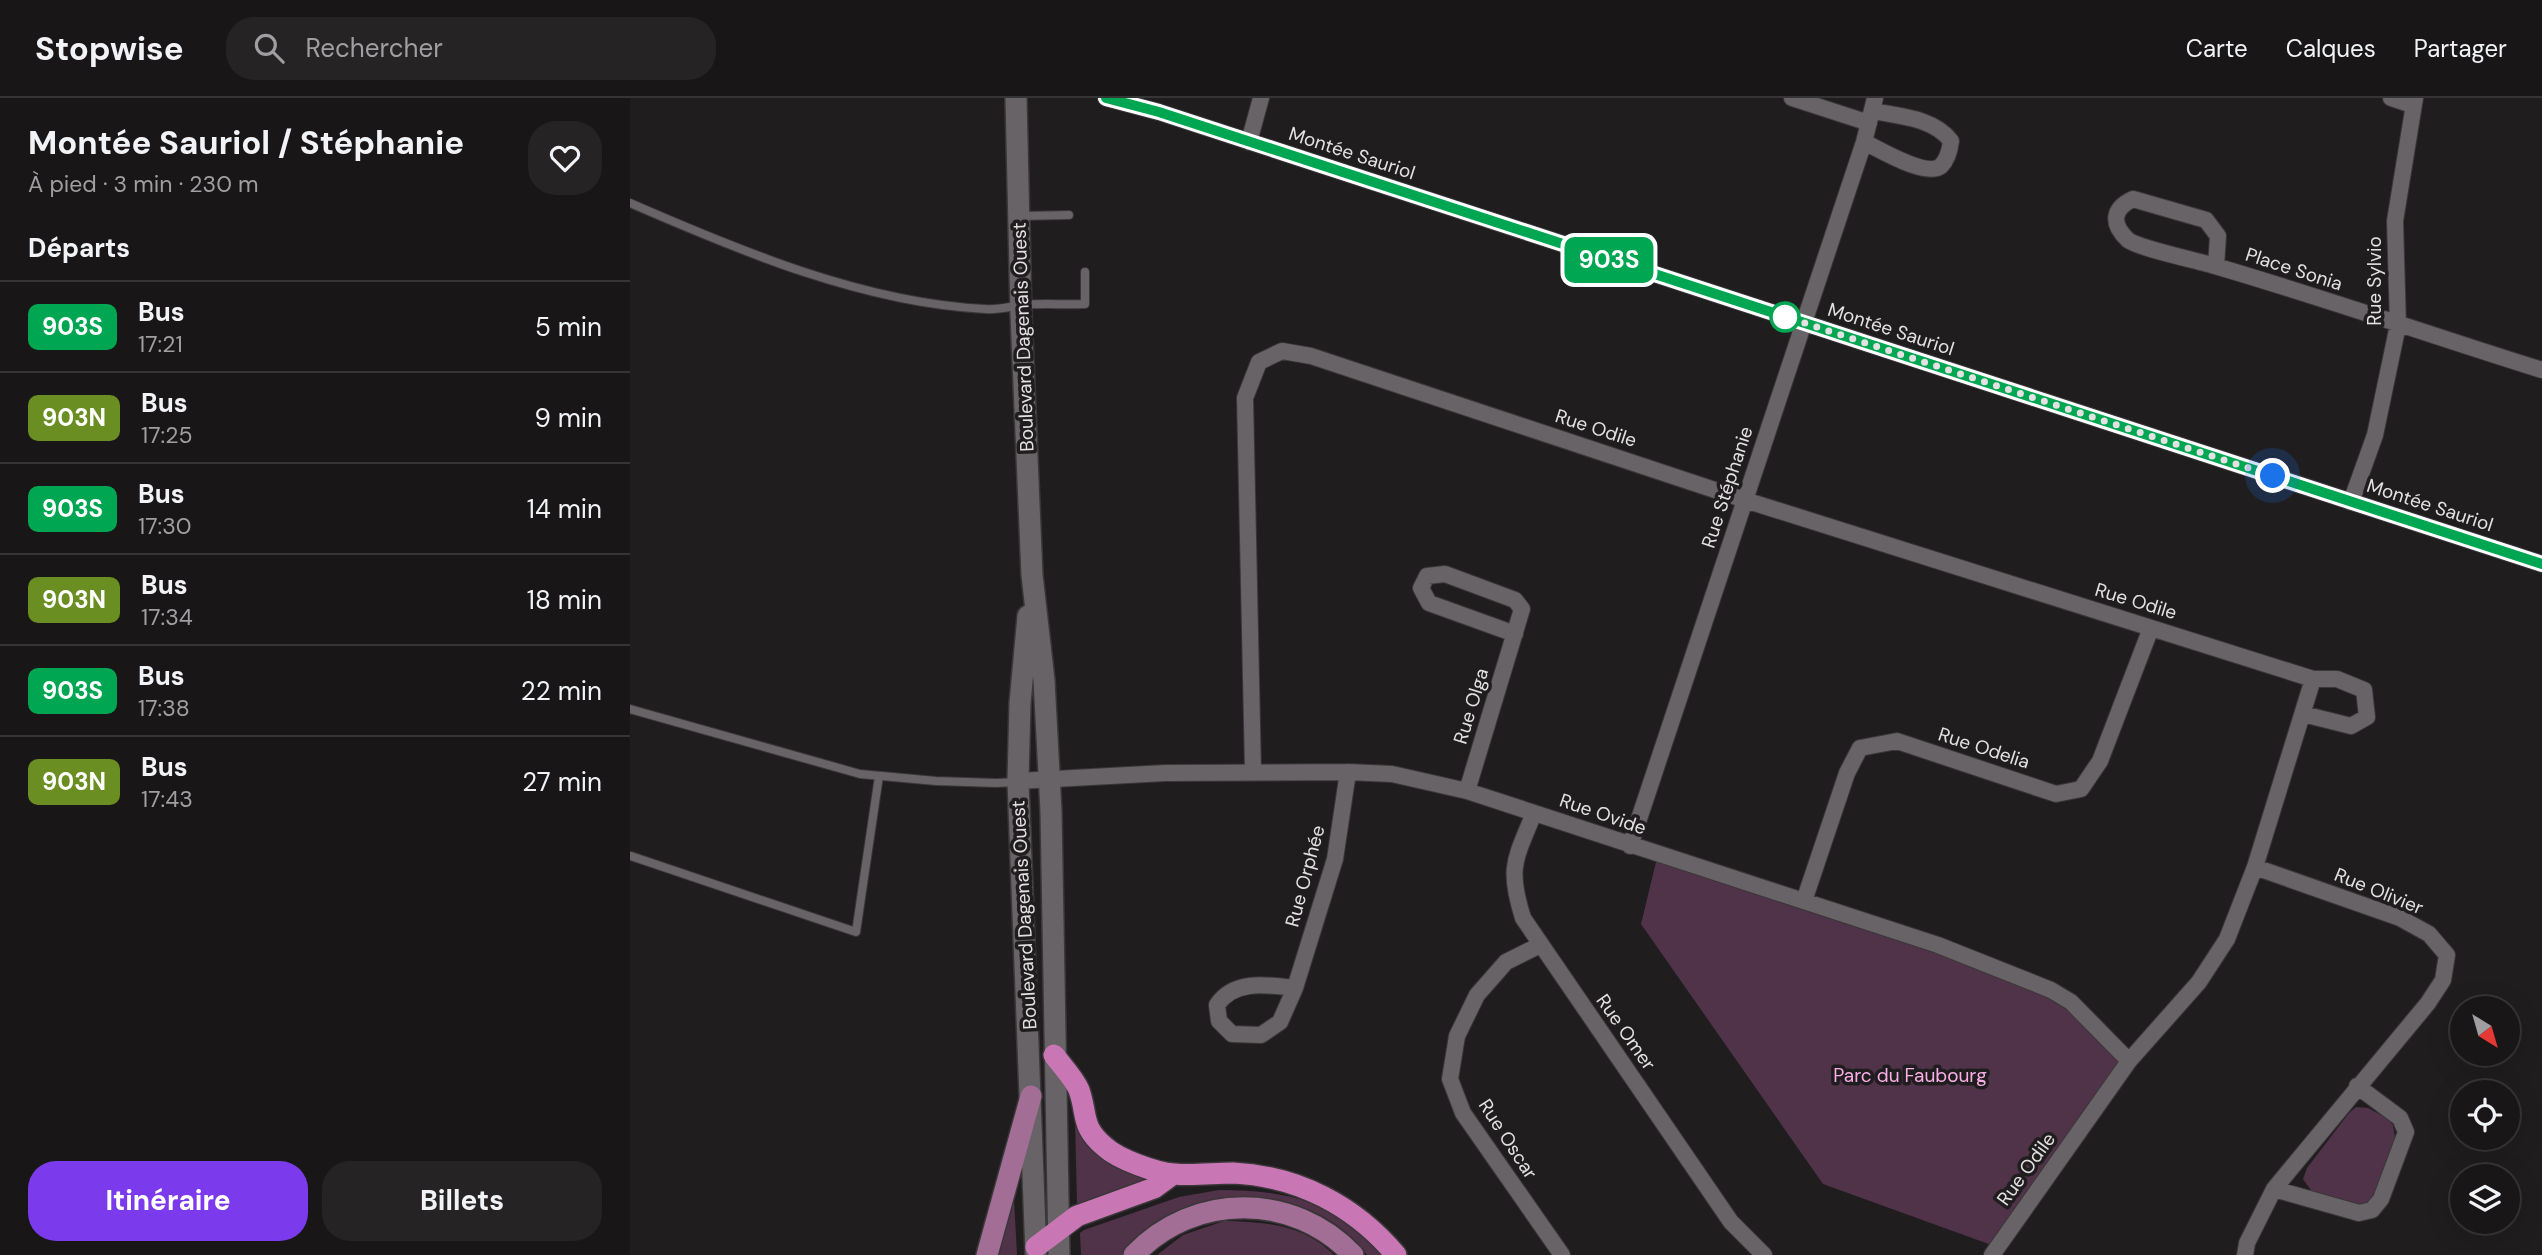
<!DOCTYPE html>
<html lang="fr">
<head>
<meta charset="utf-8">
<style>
	body { margin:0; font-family:"DM Sans",sans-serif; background:#252324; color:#f1f3f6; height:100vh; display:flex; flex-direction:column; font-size:26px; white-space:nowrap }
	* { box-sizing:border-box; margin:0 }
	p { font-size:23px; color:#9f9fa1 }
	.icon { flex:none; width:38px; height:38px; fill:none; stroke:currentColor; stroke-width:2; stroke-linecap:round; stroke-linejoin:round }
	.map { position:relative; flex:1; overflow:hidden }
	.side { display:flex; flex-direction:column; background:#181617; width:630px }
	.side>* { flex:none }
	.badge { padding:0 14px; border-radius:10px; font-size:24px; line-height:46px }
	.needle { width:46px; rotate:143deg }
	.buttons { position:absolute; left:1820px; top:898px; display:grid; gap:14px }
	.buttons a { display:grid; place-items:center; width:70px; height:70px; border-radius:50%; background:#181617; box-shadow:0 7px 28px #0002,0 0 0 2px #363536; font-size:35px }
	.you { position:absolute; width:35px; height:35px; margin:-18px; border:5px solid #fff; border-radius:50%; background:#1a73e8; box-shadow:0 0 0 10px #1a73e833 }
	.map>.badge { position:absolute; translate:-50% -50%; box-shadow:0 0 0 4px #fff }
	h2 { padding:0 28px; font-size:26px; line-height:63px }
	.round { display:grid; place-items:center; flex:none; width:74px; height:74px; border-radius:28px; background:#252324 }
	.headline { display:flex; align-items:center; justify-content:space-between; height:119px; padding:0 28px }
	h1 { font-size:33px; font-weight:700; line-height:52px }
	.primary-button { display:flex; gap:14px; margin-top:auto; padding:14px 28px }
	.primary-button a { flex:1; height:80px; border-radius:28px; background:#7c3aed; color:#fff; font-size:28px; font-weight:700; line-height:80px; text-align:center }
	.primary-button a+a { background:#252324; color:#f1f3f6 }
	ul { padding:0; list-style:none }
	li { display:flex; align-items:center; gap:21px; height:91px; padding:0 28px; border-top:2px solid #363536 }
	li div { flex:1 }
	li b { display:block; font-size:26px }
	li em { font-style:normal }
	li .badge { min-width:77px; font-weight:700; text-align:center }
	header { display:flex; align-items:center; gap:42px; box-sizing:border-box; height:98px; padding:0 35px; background:#181617; border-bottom:2px solid #363536 }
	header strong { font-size:33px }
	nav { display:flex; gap:38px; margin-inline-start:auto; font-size:24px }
	.search { width:490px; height:63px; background:#252324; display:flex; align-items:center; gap:18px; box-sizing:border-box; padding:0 24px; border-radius:28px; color:#9f9fa1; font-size:26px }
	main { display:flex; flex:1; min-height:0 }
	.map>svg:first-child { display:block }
	.green { fill:#513349 }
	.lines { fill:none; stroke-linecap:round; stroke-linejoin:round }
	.service-casing { stroke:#3a3739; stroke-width:10 }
	.minor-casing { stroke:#3a3739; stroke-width:18 }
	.secondary-casing { stroke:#3a3739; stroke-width:24 }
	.primary-casing { stroke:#3a3739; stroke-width:24 }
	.motorway-casing { stroke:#3a3739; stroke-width:24 }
	.service { stroke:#676366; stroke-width:8 }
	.minor { stroke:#676366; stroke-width:16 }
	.secondary { stroke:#676366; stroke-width:21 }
	.primary { stroke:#a26e95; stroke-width:21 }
	.motorway { stroke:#c976b5; stroke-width:21 }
	.line-casing { stroke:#fff; stroke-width:16 }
	.line { stroke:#00a651; stroke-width:10 }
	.walk { stroke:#e4e1e3; stroke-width:7; stroke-dasharray:0 12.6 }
	.stop-dot { fill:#fff; stroke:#00a651; stroke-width:3.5 }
	.labels { text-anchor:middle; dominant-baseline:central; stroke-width:7; stroke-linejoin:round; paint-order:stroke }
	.street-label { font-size:19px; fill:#e4e1e3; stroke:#201d1f }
	.park-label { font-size:19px; fill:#faafe7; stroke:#201d1f }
</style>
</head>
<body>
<header>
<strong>Stopwise</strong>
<div class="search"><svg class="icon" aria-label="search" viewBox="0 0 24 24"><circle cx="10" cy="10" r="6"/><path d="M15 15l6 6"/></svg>Rechercher</div>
<nav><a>Carte</a><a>Calques</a><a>Partager</a></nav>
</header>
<main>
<section class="side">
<div class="headline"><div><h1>Montée Sauriol / Stéphanie</h1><p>À pied · 3 min · 230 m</p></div><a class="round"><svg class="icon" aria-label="heart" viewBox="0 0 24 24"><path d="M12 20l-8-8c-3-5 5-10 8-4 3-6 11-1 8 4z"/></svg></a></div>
<h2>Départs</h2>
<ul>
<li><span class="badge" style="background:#00a651;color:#fff">903S</span><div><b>Bus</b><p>17:21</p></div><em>5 min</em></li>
<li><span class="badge" style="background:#6b8e23;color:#fff">903N</span><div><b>Bus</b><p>17:25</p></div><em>9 min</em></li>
<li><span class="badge" style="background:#00a651;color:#fff">903S</span><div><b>Bus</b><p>17:30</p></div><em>14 min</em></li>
<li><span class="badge" style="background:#6b8e23;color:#fff">903N</span><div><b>Bus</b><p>17:34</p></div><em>18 min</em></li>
<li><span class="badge" style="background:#00a651;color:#fff">903S</span><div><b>Bus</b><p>17:38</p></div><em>22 min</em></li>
<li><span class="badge" style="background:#6b8e23;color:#fff">903N</span><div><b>Bus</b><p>17:43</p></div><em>27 min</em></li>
</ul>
<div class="primary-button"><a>Itinéraire</a><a>Billets</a></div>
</section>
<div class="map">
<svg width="1912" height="1157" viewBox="0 0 1912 1157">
	<rect width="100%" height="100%" fill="#201d1f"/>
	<path class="green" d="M 1028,756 L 1421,892 L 1499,963 L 1367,1149 L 1193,1086 L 1011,826 Z
		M 1726,1009 L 1738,1010 L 1757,1020 L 1763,1027 L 1765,1040 L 1744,1098 L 1736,1106 L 1728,1108 L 1683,1095 L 1673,1081 L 1677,1070 L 1719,1015 Z
		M 445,1020 L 447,1020 L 520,1081 L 447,1106 Z
		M 589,1092 C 635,1092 680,1097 718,1125 C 731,1134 743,1146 755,1157 L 737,1157 C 697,1100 609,1084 547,1113 C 526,1123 510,1140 494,1157 L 451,1157 L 450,1135 L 454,1132 L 549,1099 Z
		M 380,1101 L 384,1101 L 387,1157 L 364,1157 Z
		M 594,1123 C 635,1124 674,1126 704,1157 L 527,1157 L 553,1137 Z"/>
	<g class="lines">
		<defs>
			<path id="service" d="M 0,105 C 110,153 234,205 355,211 C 369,212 378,209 392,207 C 412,205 435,207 455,206 L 455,174
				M 390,118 L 439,117
				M 0,611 L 230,676 L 306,683 L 366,685 L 387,684
				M 1,758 L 226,834 L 249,678"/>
			<path id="minor" d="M 476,0 L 529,14 L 1912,466
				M 1162,0 L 1239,25
				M 1761,0 L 1782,7
				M 619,44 L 631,0
				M 1234,44 C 1249,51 1296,80 1311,68 C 1317,62 1320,51 1321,43 C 1304,20 1269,18 1242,13
				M 1586,168 L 1588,138 L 1576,122 L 1503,101 C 1482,111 1481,126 1498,142 C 1508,150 1569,163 1585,168 C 1695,200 1803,238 1912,272
				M 1721,404 L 1745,337 L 1768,227 L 1765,123 L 1785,0
				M 623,673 L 615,300 L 629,264 L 652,253 L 681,258 L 1115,402 L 1683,581 L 1707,581 L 1734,592 L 1737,619 L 1721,628 L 1673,616
				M 388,683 L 535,675 L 718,674 L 762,676 L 837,693 L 1308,847 L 1421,892 L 1441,904 L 1499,963
				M 837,693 L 892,511 L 885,502 L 815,476 L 797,478 L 791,490 L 799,505 L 885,536
				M 904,715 C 885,762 877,769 893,820 L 1101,1124 L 1134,1157
				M 1000,748 L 1234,44 L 1245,0
				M 1174,803 L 1217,675 L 1230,650 L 1267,643 L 1426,696 L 1451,691 L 1470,663 L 1521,530
				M 910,847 L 876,864 L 847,897 L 827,938 L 820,981 L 833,1015 L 932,1157
				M 665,890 C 638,887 604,881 587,907 L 589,923 L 602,936 L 631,937 L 650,924 L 665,890 L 705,761 L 718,674
				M 1644,1091 L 1729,1115 L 1742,1112 L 1751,1101 L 1776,1034 L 1770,1020 L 1727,988
				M 1362,1157 L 1499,963 L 1569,884 L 1597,841 L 1625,769 L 1683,581
				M 1615,1157 L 1617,1145 L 1644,1091 L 1798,905 L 1813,882 L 1817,857 L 1799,836 L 1770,820 L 1625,769"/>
			<path id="secondary" d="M 386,0 L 391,216 L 402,477 L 414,582 L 421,713 L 429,1157
				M 398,518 L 390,605 L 388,683 L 406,1157"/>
			<path id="primary" d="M 357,1157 L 401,998
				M 504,1157 C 563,1094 664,1094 723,1157"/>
			<path id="motorway" d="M 424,957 C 432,968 444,980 449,992 C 458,1017 450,1028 475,1049 C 488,1061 526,1075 544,1076 C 563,1078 584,1075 603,1075 C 668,1078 725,1108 766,1157
				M 406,1149 L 447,1118 L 524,1090 L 543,1076"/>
		</defs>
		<use href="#service" class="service-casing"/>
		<use href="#minor" class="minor-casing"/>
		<use href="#secondary" class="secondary-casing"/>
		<use href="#primary" class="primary-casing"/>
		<use href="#motorway" class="motorway-casing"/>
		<use href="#service" class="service"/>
		<use href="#minor" class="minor"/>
		<use href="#secondary" class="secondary"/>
		<use href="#primary" class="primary"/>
		<use href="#motorway" class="motorway"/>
	</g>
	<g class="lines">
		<defs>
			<path id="line" d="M 476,0 L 529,14 L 1912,466"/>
		</defs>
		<use href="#line" class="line-casing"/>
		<use href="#line" class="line"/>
		<path class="walk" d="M 1155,219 L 1147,216 L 1643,378"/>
	</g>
	<circle class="stop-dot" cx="1155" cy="219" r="14"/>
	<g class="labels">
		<g class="street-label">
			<text transform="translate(722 55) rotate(18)">Montée Sauriol</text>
			<text transform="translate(1664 171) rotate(18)">Place Sonia</text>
			<text transform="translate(1744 183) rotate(-90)">Rue Sylvio</text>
			<text transform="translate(1261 231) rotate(18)">Montée Sauriol</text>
			<text transform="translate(393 239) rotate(-92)">Boulevard Dagenais Ouest</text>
			<text transform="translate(966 330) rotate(18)">Rue Odile</text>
			<text transform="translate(1097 389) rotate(-72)">Rue Stéphanie</text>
			<text transform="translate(1800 407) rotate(18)">Montée Sauriol</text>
			<text transform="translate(1506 503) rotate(17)">Rue Odile</text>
			<text transform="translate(841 608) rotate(-73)">Rue Olga</text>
			<text transform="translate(1354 650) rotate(18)">Rue Odelia</text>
			<text transform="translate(973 716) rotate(19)">Rue Ovide</text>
			<text transform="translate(675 778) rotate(-75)">Rue Orphée</text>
			<text transform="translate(1749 793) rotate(22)">Rue Olivier</text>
			<text transform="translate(394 817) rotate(-93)">Boulevard Dagenais Ouest</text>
			<text transform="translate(996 934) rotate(55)">Rue Omer</text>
			<text transform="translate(878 1041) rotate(57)">Rue Oscar</text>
			<text transform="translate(1396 1071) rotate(-54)">Rue Odile</text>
		</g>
		<g class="park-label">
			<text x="1280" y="977">Parc du Faubourg</text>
		</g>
	</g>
</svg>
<div class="buttons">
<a><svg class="needle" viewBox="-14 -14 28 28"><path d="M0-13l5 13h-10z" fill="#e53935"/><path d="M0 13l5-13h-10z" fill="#9f9fa1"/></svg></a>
<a><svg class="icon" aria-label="locate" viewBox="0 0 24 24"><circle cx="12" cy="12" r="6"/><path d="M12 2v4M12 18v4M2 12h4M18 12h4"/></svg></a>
<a><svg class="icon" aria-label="layers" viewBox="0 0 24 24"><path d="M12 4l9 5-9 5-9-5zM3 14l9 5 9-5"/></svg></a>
</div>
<div class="you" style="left:1643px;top:378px"></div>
<b class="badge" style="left:979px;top:162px;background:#00a651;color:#fff">903S</b>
</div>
</main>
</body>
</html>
